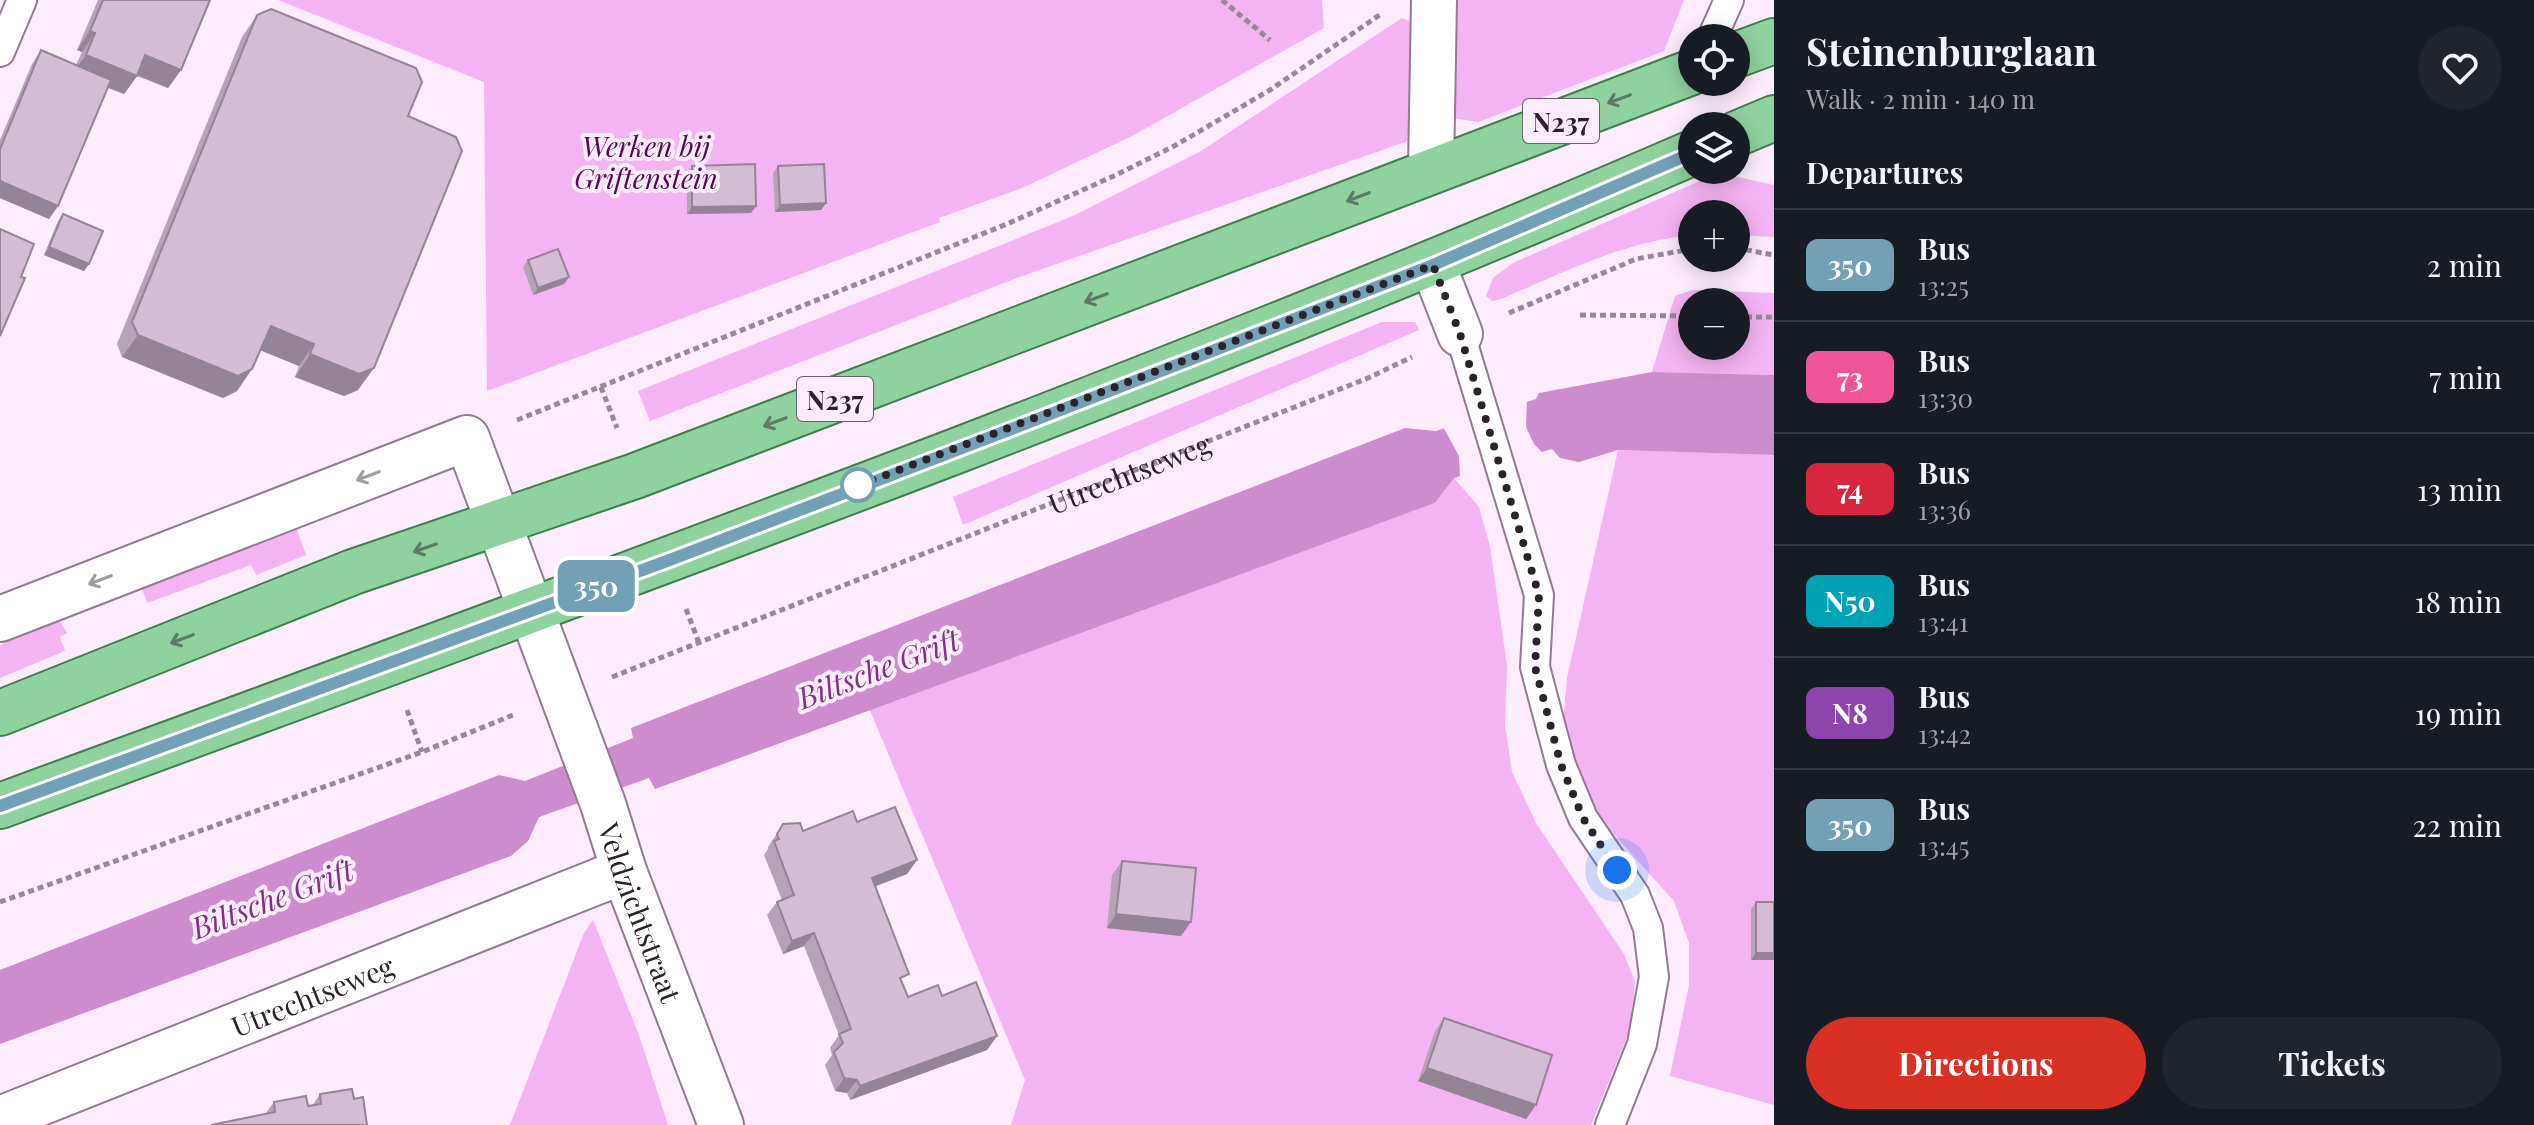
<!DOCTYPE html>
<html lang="en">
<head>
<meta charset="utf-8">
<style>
	body { margin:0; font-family:"Playfair Display",serif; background:#20242c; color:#f1f3f6; height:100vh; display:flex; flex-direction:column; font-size:30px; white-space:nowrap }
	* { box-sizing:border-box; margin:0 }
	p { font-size:26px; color:#9ea1a6 }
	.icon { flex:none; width:44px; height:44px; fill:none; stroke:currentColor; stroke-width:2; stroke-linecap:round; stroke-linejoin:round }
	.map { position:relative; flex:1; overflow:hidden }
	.panel { display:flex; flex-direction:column; background:#171b24; width:760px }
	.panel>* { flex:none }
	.badge { padding:0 16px; border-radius:12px; font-size:28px; line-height:52px }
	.buttons { position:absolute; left:1678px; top:24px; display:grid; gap:16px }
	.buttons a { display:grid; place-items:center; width:72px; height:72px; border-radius:50%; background:#171b24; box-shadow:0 4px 20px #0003; font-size:40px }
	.you { position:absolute; width:40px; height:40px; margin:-20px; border:6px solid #fff; border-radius:50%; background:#1a73e8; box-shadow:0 0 0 12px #1a73e833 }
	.map>.badge { position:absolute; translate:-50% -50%; box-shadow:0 0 0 4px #fff }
	h2 { padding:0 32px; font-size:30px; line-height:72px }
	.round { display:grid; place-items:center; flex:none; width:84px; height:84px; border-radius:42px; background:#20242c }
	.headline { display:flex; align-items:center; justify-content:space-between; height:136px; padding:0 32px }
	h1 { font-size:38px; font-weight:700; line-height:60px }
	.action { display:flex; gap:16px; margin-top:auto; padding:16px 32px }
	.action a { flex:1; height:92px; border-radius:48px; background:#d93025; color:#fff; font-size:32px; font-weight:700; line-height:92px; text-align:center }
	.action a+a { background:#20242c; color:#f1f3f6 }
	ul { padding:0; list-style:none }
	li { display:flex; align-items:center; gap:24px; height:112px; padding:0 32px; border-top:2px solid #363941 }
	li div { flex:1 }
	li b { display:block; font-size:30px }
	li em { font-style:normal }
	li .badge { min-width:88px; font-weight:700; text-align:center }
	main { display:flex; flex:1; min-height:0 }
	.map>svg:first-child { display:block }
	.green { fill:#f4b3f3; fill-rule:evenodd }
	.water { fill:#cd8ccd }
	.pier { fill:#fcecfc }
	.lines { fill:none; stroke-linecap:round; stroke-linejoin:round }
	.service-casing { stroke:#927a91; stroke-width:32 }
	.minor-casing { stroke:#927a91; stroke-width:48 }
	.primary-casing { stroke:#3d804d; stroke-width:48 }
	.path { stroke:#968995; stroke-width:5; stroke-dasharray:6 4; stroke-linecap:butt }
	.service { stroke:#fff; stroke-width:28 }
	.minor { stroke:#fff; stroke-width:44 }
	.primary { stroke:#90d1a0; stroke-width:44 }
	.wall { fill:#b7a2b7 }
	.shaded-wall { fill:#958495 }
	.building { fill:#d5bcd5; stroke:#958495; stroke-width:2 }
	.oneway { stroke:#5e7a66 }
	.oneway2 { stroke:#a09ca0 }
	.line-casing { stroke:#fff; stroke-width:18 }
	.line { stroke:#74a0b6; stroke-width:12 }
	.walk { stroke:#2c222b; stroke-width:8; stroke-dasharray:0 14.4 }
	.stop-dot { fill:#fff; stroke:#74a0b6; stroke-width:4 }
	.labels { text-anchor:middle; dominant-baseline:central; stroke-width:8; stroke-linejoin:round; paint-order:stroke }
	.shield { fill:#fcecfc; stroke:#6a5f6a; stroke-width:2 }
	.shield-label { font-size:26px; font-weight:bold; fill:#2c222b }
	.park-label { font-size:28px; font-style:italic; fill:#58055b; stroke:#fcecfc }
	.street-label { font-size:28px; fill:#2c222b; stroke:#fcecfc }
	.water-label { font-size:30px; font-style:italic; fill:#803382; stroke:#fcecfc }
</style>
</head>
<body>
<main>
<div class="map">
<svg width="1774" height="1125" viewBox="0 0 1774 1125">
	<rect width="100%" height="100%" fill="#fcecfc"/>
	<path class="green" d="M 278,0 L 1322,0 L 1324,28 L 1132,136 L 1022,188 L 939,218 L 940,222 L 487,391 L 484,82 Z
		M 1457,0 L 1684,0 L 1664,51 L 1478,122 L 1453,118 L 1450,10 Z
		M 1402,18 L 1415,23 L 1415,128 L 1408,141 L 1022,276 L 650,421 L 638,391 L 1073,216 L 1201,151 Z
		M 1729,175 L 1774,185 L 1774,237 L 1736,235 L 1736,214 L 1692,214 L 1692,235 C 1623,242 1564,272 1501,299 L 1492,301 L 1486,296 L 1493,278 L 1513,263 L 1709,177 Z
		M 1692,290 L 1774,293 L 1774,375 L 1652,372 L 1675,296 ZM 1692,302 L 1736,302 L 1736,346 L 1692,346 Z
		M 1382,322 L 1415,322 L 1419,330 L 963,525 L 953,497 Z
		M 1618,450 L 1774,455 L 1774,1105 L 1670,1076 L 1689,985 L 1689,943 L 1674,901 L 1602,821 L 1578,774 L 1563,723 L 1567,678 Z
		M 1454,478 L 1479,507 L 1490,546 L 1507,666 L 1505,725 L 1512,772 L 1536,823 L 1624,954 L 1635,982 L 1632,1025 L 1591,1125 L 1011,1125 L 1025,1080 L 869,708 L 1435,503 Z
		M 296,527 L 306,555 L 256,575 L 251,565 L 147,603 L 141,586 Z
		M 60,621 L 67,633 L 60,637 L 65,651 L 0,678 L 0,645 Z
		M 593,920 L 639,1035 L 668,1125 L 510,1125 L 584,933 Z"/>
	<path class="water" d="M 1652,372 L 1774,375 L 1774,455 L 1618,450 L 1579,462 L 1560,458 L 1552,449 L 1454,478 L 1435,503 L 655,789 L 649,778 L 539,817 L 528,841 L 511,856 L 0,1044 L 0,970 L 499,775 L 525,781 L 633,738 L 631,728 L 1405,428 L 1436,431 L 1536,399 L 1539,393 Z"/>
	<path class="pier" d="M 1527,398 L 1526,427 L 1534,444 L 1545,455 L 1460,480 L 1459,456 L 1442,425 Z"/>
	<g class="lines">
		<defs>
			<path id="service" d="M 1712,38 L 1729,0
				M 0,52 L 22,0
				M 1460,334 L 1539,595 L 1535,667 L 1561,765 L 1583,818 L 1635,895 L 1648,928 L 1654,977 L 1642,1044 L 1610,1125"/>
			<g id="minor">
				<path d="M 1431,169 L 1434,0"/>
				<path d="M 1433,265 L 1460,334"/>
				<path id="s2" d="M 0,619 L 467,438 L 603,804 L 624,871 L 721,1125"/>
				<path id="s3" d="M 0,1119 L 624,871"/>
			</g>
			<path id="primary" d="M 1736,55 L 1774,41
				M 1736,134 L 1774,118
				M 0,713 L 353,572 L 635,476 L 1692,72
				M 0,806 C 567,597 1137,393 1692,153"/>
		</defs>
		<use href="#service" class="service-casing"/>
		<use href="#minor" class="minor-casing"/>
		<use href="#primary" class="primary-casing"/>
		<g class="path">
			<path d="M 1222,0 L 1270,40"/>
			<path d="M 1736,248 L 1774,255"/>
			<path d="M 1509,313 L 1636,259 L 1692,249"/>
			<path d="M 1580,315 L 1692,316"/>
			<path d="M 1736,317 L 1774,317"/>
			<path d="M 601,387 L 617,428"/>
			<path d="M 517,420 L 1007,224 L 1116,175 L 1176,145 L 1270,90 L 1381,14"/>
			<path d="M 686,609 L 699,643"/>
			<path id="s1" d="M 612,677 L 1368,378 L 1412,357"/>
			<path d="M 407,710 L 422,752"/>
			<path d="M 0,902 L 422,752 L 513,715"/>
		</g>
		<use href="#service" class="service"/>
		<use href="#minor" class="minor"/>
		<use href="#primary" class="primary"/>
	</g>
	<path class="wall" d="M 98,0 L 210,0 L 181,70 L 168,88 L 137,76 L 124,94 L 108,88 L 58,206 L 49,219 L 0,198 L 0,140 L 32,64 L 41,50 L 76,65 L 82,52 L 77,50 Z
		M 257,15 L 408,116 L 358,390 L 344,396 L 295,377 L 299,366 L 260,350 L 237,391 L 223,398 L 122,357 L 117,344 L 242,37 Z
		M 692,166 L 751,213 L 687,214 L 687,173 Z
		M 778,166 L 826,203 L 821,210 L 775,212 L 773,173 Z
		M 63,214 L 89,264 L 84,271 L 44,255 L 58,221 Z
		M 528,260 L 569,277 L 564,284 L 533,295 L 523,267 Z
		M 857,822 L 917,860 L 907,874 L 876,886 L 902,984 L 908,997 L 942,996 L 997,1036 L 987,1050 L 850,1100 L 847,1093 L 835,1091 L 825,1065 L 832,1055 L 830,1048 L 839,1035 L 804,946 L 783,954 L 767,915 L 777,902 L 782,900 L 764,855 L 768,849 L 768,847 L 783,824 L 803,831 Z
		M 1122,861 L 1181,936 L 1107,928 L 1112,875 Z
		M 1756,902 L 1774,960 L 1751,960 L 1751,909 Z
		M 1444,1018 L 1536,1105 L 1526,1119 L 1418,1081 L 1435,1031 Z
		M 320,1094 L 354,1099 L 265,1114 L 274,1102 L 308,1106 L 312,1106 Z"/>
	<path class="shaded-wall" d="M 90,31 L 95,33 L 82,52 L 77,50 Z
		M 86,55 L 137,76 L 124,94 L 73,73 Z
		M 145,55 L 181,70 L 168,88 L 132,73 Z
		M 0,181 L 58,206 L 49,219 L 0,198 Z
		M 826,203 L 821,210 L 775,212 L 780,205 Z
		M 756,206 L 751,213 L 687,214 L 692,207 Z
		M 49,247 L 89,264 L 84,271 L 44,255 Z
		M 569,277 L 564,284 L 533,295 L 538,288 Z
		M 271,326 L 314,344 L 299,366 L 255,348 Z
		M 138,335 L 252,369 L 237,391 L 223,398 L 122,357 Z
		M 310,354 L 374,368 L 358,390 L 344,396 L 295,377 Z
		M 917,860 L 907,874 L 863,891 L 872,878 Z
		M 1116,914 L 1191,922 L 1181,936 L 1107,928 Z
		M 814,933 L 804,946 L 783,954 L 792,941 Z
		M 1756,953 L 1774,953 L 1774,960 L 1751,960 Z
		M 997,1036 L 987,1050 L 850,1100 L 860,1086 Z
		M 1427,1068 L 1536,1105 L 1526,1119 L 1418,1081 Z
		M 844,1078 L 857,1080 L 847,1093 L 835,1091 Z"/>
	<path class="building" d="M 103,0 L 210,0 L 181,70 L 145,55 L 137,76 L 86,55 L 95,33 L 90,31 Z
		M 271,9 L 416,68 L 422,82 L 408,116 L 456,137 L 462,151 L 374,368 L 359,374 L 310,354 L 314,344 L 271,326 L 252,369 L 238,376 L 138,335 L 132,322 L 257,15 Z
		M 41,50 L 111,80 L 58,206 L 0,181 L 0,149 Z
		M 755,164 L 756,206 L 692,207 L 692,166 Z
		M 824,164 L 826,203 L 780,205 L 778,166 Z
		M 63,214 L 103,231 L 89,264 L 49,247 Z
		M 0,229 L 34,244 L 21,277 L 25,278 L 0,336 Z
		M 558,249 L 569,277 L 538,288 L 528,260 Z
		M 895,807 L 917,860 L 872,878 L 909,974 L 900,978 L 908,997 L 938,985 L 942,996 L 976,982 L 997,1036 L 860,1086 L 857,1080 L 844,1078 L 834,1052 L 843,1043 L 839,1034 L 851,1029 L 814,933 L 792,941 L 777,902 L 794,895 L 774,841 L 779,839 L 777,834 L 783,824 L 800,823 L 803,831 L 853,811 L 857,822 Z
		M 1122,861 L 1196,868 L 1191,922 L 1116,914 Z
		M 1756,902 L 1774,902 L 1774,953 L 1756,953 Z
		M 1444,1018 L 1552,1055 L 1536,1105 L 1427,1068 Z
		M 352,1089 L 354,1099 L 363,1097 L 367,1125 L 211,1125 L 275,1112 L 274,1102 L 306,1096 L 308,1106 L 321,1104 L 320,1094 Z"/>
	<defs><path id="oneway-shaft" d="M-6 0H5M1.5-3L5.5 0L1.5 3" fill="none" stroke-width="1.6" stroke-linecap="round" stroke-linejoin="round" transform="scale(2)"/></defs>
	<g class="oneway">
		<use href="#oneway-shaft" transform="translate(1619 99) rotate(160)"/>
		<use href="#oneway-shaft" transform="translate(1358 197) rotate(159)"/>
		<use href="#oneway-shaft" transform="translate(1096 298) rotate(159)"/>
		<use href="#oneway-shaft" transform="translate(775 422) rotate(159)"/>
		<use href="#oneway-shaft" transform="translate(425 548) rotate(161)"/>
		<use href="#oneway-shaft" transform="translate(182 639) rotate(159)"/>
	</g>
	<g class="oneway2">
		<use href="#oneway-shaft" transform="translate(368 476) rotate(159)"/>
		<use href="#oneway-shaft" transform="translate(100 580) rotate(159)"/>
	</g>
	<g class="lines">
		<defs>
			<path id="line" d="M 0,806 L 667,561 L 1035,420 L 1433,265 L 1692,153"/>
		</defs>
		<use href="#line" class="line-casing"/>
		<use href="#line" class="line"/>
		<path class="walk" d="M 858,485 L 852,488 L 1433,265 L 1460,334 L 1539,595 L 1535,667 L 1561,765 L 1583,818 L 1617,870"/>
	</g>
	<circle class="stop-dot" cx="858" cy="485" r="16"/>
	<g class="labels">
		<g class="shield">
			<rect x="1523" y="99" width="76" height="44" rx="6"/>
			<rect x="797" y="377" width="76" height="44" rx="6"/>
		</g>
		<g class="shield-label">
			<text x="1561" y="121">N237</text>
			<text x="835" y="399">N237</text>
		</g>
		<g class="park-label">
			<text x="646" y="145">Werken bij<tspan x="646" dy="32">Griftenstein</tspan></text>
		</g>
		<g class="street-label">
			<text stroke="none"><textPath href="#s1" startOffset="556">Utrechtseweg</textPath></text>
			<text stroke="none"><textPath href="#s2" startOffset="1006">Veldzichtstraat</textPath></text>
			<text stroke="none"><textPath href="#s3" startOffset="336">Utrechtseweg</textPath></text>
		</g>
		<g class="water-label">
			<text transform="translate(878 668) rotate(-21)">Biltsche Grift</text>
			<text transform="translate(272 898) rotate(-21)">Biltsche Grift</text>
		</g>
	</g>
</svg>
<div class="buttons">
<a><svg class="icon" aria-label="locate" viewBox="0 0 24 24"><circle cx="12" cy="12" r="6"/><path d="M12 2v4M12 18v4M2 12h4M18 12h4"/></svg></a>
<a><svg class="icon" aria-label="layers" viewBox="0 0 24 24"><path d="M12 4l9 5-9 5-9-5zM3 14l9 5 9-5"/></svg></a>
<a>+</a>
<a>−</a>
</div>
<div class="you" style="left:1617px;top:870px"></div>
<b class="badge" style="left:596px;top:586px;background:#74a0b6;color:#fff">350</b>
</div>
<section class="panel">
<div class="headline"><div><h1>Steinenburglaan</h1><p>Walk · 2 min · 140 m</p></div><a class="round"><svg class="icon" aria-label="heart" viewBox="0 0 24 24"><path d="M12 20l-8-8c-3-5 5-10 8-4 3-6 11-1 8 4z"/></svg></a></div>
<h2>Departures</h2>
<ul>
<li><span class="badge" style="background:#74a0b6;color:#fff">350</span><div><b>Bus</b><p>13:25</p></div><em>2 min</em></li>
<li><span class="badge" style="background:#ef5597;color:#fff">73</span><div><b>Bus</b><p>13:30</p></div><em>7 min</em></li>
<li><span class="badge" style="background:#d7263d;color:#fff">74</span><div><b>Bus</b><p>13:36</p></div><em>13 min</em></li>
<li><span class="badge" style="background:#00a3b4;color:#fff">N50</span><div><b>Bus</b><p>13:41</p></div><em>18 min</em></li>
<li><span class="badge" style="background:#8e44ad;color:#fff">N8</span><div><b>Bus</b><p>13:42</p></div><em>19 min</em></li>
<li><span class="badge" style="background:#74a0b6;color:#fff">350</span><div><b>Bus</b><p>13:45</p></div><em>22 min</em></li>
</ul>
<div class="action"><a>Directions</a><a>Tickets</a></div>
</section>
</main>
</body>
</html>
